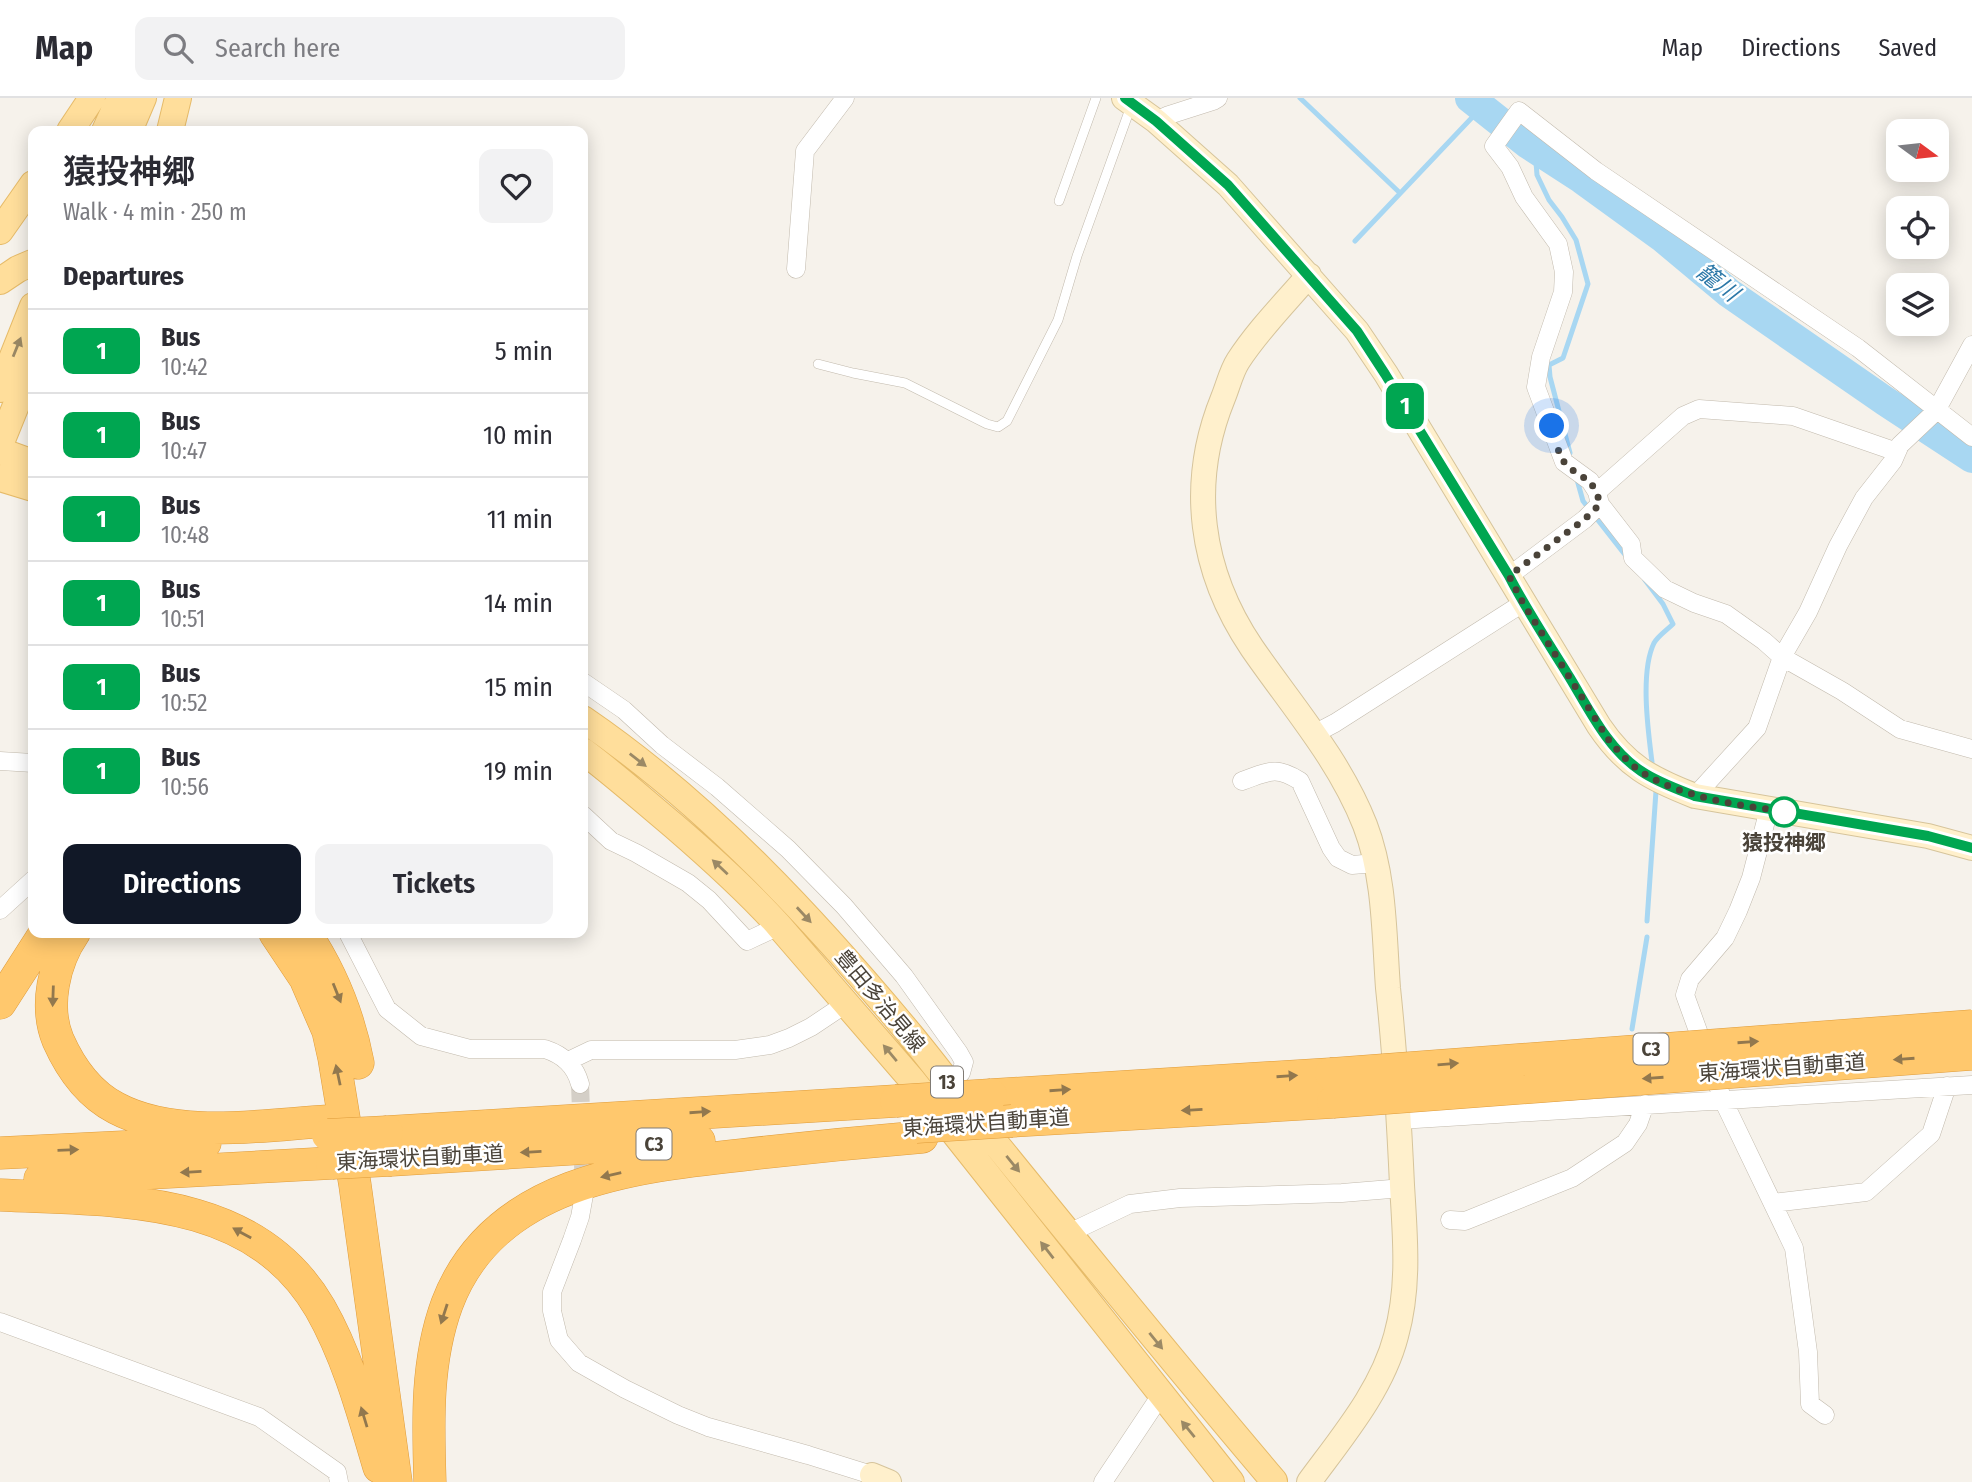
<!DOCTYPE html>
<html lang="en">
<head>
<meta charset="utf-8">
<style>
	body { margin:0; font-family:"Fira Sans Condensed","Noto Sans JP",sans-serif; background:#f2f2f3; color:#2b2b33; height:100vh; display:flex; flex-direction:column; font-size:26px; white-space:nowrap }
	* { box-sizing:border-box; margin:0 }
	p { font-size:23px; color:#7c7c81 }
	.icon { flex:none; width:38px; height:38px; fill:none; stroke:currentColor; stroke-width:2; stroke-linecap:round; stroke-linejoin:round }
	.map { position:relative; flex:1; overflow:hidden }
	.panel { position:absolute; left:28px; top:28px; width:560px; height:812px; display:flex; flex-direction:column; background:#fff; border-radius:14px; box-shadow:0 4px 18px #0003 }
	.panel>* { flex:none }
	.badge { padding:0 14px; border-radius:10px; font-size:24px; line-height:46px }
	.needle { width:46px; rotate:105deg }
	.buttons { position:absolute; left:1886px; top:21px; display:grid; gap:14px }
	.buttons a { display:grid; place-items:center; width:63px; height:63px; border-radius:14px; background:#fff; box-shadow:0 4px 18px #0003; font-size:35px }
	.you { position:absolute; width:35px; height:35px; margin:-18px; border:5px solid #fff; border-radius:50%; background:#1a73e8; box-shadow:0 0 0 10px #1a73e833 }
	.map>.badge { position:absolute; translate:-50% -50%; box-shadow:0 0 0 4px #fff }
	h2 { padding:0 35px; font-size:26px; line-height:63px }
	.round { display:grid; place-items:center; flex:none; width:74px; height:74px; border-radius:14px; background:#f2f2f3 }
	.headline { display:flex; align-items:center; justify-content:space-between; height:119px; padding:0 35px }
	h1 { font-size:33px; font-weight:600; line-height:52px }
	.cta { display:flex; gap:14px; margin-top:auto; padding:14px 35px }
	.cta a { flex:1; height:80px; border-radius:14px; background:#111827; color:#fff; font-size:28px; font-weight:600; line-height:80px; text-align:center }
	.cta a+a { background:#f2f2f3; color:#2b2b33 }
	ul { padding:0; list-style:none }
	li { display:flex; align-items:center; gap:21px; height:84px; padding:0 35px; border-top:2px solid #e1e1e2 }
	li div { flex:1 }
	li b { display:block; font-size:26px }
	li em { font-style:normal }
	li .badge { min-width:77px; font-weight:700; text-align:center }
	header { display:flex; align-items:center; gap:42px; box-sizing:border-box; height:98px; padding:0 35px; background:#fff; border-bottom:2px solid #e1e1e2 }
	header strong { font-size:33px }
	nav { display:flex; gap:38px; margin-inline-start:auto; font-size:24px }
	.search { width:490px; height:63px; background:#f2f2f3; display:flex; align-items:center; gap:18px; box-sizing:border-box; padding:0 24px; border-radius:14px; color:#7c7c81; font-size:26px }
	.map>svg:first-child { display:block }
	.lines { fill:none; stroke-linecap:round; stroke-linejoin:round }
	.stream { stroke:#a8d7f2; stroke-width:5 }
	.river { stroke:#a8d7f2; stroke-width:30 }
	.street-tunnel { stroke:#d4cfc7; stroke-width:18; stroke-dasharray:18 9; stroke-linecap:butt }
	.lane-casing { stroke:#c2baad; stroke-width:10 }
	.street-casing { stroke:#c2baad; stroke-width:19 }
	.secondary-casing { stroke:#d6c49b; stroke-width:26 }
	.primary-casing { stroke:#e6bb69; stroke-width:28 }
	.highway-casing { stroke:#df9c3b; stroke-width:33 }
	.lane { stroke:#fff; stroke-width:9 }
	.street { stroke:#fff; stroke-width:18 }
	.secondary { stroke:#fff0cc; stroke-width:24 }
	.primary { stroke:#ffde9b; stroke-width:26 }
	.highway { stroke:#ffc86d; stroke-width:32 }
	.highway-bridge-casing { stroke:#df9c3b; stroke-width:33; stroke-linecap:butt }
	.highway-bridge { stroke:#ffc86d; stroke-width:32 }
	.oneway { fill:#9b8965 }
	.oneway2 { fill:#92784e }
	.line-casing { stroke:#fff; stroke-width:16 }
	.line { stroke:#00a651; stroke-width:10 }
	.walk { stroke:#4a4339; stroke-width:7; stroke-dasharray:0 12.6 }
	.stop-dot { fill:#fff; stroke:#00a651; stroke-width:3.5 }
	.labels { text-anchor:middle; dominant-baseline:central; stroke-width:5; stroke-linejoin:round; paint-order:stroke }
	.shield { fill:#fff; stroke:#807b74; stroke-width:2 }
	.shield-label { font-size:19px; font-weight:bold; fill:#4a4339 }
	.stop-label { font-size:21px; font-weight:bold; fill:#4a4339; stroke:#fff }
	.street-label { font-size:21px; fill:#4a4339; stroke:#fff }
	.water-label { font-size:23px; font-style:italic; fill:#2c78a8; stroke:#fff }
</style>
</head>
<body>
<header>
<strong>Map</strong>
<div class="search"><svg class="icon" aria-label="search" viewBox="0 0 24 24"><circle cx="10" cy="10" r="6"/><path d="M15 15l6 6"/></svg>Search here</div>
<nav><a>Map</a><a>Directions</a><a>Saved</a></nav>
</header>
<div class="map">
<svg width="1972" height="1384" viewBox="0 0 1972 1384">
	<rect width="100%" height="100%" fill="#f6f2eb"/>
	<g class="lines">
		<path class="stream" d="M 1300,0 L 1400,95
			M 1535,51 L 1537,77 L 1549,102 L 1562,119 L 1576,142 L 1588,186 L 1563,260 L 1549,267 L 1550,279 L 1570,355
			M 1355,143 L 1482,9
			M 1576,378 L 1583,403 L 1626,458
			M 1645,482 L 1663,506 L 1673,526 C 1667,532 1658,538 1654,545 C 1640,574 1648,632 1652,664
			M 1647,823 L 1656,693
			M 1632,931 L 1647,839"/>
		<path class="river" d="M 1470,0 L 1528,46 L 1582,81 L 1662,139 L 1729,195 L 1885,303 L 1972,360"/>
		<path class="street-tunnel" d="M 580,986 L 584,1093"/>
		<defs>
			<path id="lane" d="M 1059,103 L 1096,0
				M 818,266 L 853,275 L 905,285 L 987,326 L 998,329 L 1007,323 L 1058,222 L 1077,158 L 1131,8"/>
			<path id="street" d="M 1156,23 L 1169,17 L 1213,3 L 1218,0
				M 796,171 L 805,53 L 845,0
				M 1972,339 L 1858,250 L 1596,73 L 1519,13 L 1494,48 L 1510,69 L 1524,99 L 1558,146 L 1564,174 L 1563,194 L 1541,259 L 1536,289 L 1564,364 L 1590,383 L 1597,394 L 1600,406 L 1631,446 L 1633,460 L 1665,491 L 1694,505 L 1726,516 L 1764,543 L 1782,559 L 1842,593 L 1900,631 L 1972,651
				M 1597,394 L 1683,318 L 1699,311 L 1793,318 L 1897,354
				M 1509,478 L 1585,421 L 1600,406
				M 583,584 L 624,612 L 662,647 L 717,689 L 788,751 L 844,808 L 904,878 L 959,955 L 964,964 L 961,975 L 947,984
				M 1314,636 L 1335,625 L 1523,505
				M 0,663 L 33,665
				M 1242,683 C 1268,674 1275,667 1300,683 L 1331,750 L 1338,760 L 1352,767 L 1376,765
				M 1695,698 L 1757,630 L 1782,559 L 1808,514 L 1838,448 L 1864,400 L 1893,363 L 1900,347 L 1936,313 L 1972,247
				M 1769,711 L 1751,780 L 1738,813 L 1725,840 L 1690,881 L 1685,897 L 1723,1002 L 1794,1150 L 1808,1254 L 1810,1306 L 1825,1317
				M 583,717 L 611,743 L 636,755 L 688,785 L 709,802 L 747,843 L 779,828
				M 0,812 L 33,782
				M 348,835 L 387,911 L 421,938 L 470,951 L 545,951 C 563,957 575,967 580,986
				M 568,963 L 591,952 L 735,952 L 770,947 L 789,940 L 811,929 L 847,905
				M 1399,1022 L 1972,987
				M 584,1097 L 580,1119 L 572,1142 L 552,1194 L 552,1213 L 559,1242 L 579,1265 L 625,1291 L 678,1317 L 708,1329 L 808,1357 L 872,1377
				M 1773,1105 L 1866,1094 L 1931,1036 L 1947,988
				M 1450,1122 L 1465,1123 L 1572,1080 L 1625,1045 L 1638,1026 L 1645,1006
				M 1069,1135 L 1130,1106 L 1180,1100 L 1342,1095 L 1403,1090
				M 0,1224 L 259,1319 L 337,1374 L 339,1384
				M 1103,1384 L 1161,1297"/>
			<path id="secondary" d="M 1124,0 L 1156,23 L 1228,87 L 1357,233 L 1386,276 L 1599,628 C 1626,668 1651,681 1695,698 L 1928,738 L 1972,750
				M 872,1377 L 889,1384
				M 1309,1384 C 1342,1339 1382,1292 1396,1238 C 1410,1188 1405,1138 1402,1087 C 1399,1021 1395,956 1388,890 C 1384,836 1385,779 1365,727 C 1339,661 1292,608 1252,550 C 1200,473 1188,386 1223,300 C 1228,288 1231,274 1238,263 C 1258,232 1285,205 1309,177"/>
			<path id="primary" d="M 70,33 L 92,0
				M 105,33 L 120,0
				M 129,33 L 143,0
				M 170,33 L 178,0
				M 0,133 L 33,86
				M 0,183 L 18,171 L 32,165
				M 0,291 L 33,208
				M 0,347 L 33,265
				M 0,353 L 33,365
				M 0,380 L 33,390
				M 583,621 C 709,707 816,823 913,940 C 939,972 963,1004 988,1036 C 1082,1152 1177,1269 1274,1383
				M 583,653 C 615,677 644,703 674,728 C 711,760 747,792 779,828 L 913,983 L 1231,1384"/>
			<path id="highway" d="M 74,835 C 54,864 44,908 58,942 C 70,969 89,996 116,1010 C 176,1042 263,1027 328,1023
				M 275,835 L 305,880 L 328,933 L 334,960 L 355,1087 L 396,1384
				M 305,835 C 331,874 349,918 358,965
				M 0,905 L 45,835
				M 991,997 L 1331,976
				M 1012,1023 L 1333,1004
				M 387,1034 L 896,1003
				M 0,1055 L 205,1045
				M 391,1062 L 699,1043
				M 40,1081 L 332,1065
				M 0,1097 C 116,1103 253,1095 320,1210 C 348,1259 363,1315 379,1369
				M 430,1384 C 428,1324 426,1263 447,1206 C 493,1084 631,1069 742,1057 C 802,1050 862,1044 922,1039"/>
		</defs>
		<use href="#lane" class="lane-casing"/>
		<use href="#street" class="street-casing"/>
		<use href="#secondary" class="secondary-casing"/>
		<use href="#primary" class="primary-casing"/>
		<use href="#highway" class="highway-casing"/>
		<use href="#lane" class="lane"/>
		<use href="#street" class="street"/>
		<use href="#secondary" class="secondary"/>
		<use href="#primary" class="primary"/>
		<use href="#highway" class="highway"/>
		<defs>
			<path id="highway-bridge" d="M 1331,976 L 1972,928
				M 896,1003 L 991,997
				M 1333,1004 L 1972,956
				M 916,1029 L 1012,1023
				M 328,1037 L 387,1034
				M 332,1065 L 391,1062"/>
		</defs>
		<use href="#highway-bridge" class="highway-bridge-casing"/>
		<use href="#highway-bridge" class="highway-bridge"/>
	</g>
	<defs><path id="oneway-solid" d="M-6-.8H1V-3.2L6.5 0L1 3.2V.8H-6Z" transform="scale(1.75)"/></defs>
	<g class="oneway">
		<use href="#oneway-solid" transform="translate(17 249) rotate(-68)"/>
		<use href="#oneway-solid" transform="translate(638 662) rotate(38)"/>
		<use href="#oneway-solid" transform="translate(720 769) rotate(-137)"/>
		<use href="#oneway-solid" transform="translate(804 817) rotate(47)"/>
		<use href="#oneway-solid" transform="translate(890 955) rotate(-130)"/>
		<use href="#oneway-solid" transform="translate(1013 1066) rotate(51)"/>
		<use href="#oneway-solid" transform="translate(1047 1152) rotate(-128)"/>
		<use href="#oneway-solid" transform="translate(1156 1243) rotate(51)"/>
		<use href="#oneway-solid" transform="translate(1188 1331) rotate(-129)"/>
	</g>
	<g class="oneway2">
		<use href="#oneway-solid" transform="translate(337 895) rotate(68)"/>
		<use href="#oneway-solid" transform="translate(53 898) rotate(92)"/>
		<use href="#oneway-solid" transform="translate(1748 944) rotate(-4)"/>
		<use href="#oneway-solid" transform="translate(1904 961) rotate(176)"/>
		<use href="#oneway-solid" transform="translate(1448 966) rotate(-5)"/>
		<use href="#oneway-solid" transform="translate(338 977) rotate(-102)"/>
		<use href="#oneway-solid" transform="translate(1287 978) rotate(-4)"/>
		<use href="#oneway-solid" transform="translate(1653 980) rotate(176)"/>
		<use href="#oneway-solid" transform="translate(1060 992) rotate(-4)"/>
		<use href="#oneway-solid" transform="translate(1192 1012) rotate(177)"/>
		<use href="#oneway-solid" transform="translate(700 1014) rotate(-4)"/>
		<use href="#oneway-solid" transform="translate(68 1052) rotate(-2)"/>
		<use href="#oneway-solid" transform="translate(531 1054) rotate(177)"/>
		<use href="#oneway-solid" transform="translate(191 1074) rotate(177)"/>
		<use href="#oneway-solid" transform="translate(611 1077) rotate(167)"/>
		<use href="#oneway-solid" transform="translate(242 1135) rotate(-151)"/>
		<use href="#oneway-solid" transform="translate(444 1216) rotate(108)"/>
		<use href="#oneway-solid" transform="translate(364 1319) rotate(-107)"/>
	</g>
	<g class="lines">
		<defs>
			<path id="line" d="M 1125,0 L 1156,23 L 1228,87 L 1357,233 L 1385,276 L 1509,478 C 1527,513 1549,546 1570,580 C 1590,613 1608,651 1641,673 C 1657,684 1677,691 1695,698 L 1928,738 L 1972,750"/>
		</defs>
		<use href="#line" class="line-casing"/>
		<use href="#line" class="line"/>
		<path class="walk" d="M 1552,328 C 1555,339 1558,357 1565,365 C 1582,383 1593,377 1600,406 L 1585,421 L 1509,478 L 1523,505 L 1608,641 C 1618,653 1629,666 1643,675 C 1688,702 1742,707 1793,715 L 1784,714"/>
	</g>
	<circle class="stop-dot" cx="1784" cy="714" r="14"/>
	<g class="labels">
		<g class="shield">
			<rect x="1633.5" y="935.5" width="35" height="31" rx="5"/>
			<rect x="931" y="968.5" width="32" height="31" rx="5"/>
			<rect x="636.5" y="1030.5" width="35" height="31" rx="5"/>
		</g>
		<g class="shield-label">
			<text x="1651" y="951">C3</text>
			<text x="947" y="984">13</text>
			<text x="654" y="1046">C3</text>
		</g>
		<g class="stop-label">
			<text x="1784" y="745">猿投神郷</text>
		</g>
		<g class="street-label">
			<text transform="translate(880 903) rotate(50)">豊田多治見線</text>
			<text transform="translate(1782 970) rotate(-4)">東海環状自動車道</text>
			<text transform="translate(986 1025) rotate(-4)">東海環状自動車道</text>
			<text transform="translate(420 1060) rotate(-3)">東海環状自動車道</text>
		</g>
		<g class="water-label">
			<text transform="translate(1718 184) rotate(38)">籠川</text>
		</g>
	</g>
</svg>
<div class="buttons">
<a><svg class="needle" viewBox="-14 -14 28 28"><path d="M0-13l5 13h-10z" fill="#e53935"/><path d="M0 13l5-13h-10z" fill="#7c7c81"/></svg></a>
<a><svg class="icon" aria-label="locate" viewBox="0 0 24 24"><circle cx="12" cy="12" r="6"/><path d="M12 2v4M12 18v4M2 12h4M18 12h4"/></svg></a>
<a><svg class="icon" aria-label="layers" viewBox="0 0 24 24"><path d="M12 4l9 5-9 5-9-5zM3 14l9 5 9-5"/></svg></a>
</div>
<div class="you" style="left:1552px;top:328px"></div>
<b class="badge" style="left:1405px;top:308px;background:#00a651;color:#fff">1</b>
<section class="panel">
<div class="headline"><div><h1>猿投神郷</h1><p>Walk · 4 min · 250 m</p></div><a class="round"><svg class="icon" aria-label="heart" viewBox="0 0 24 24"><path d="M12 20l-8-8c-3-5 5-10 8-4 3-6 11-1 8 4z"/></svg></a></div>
<h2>Departures</h2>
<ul>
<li><span class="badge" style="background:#00a651;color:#fff">1</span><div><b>Bus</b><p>10:42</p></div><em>5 min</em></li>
<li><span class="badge" style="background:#00a651;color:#fff">1</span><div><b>Bus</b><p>10:47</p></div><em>10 min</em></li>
<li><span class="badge" style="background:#00a651;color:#fff">1</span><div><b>Bus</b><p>10:48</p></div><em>11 min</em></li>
<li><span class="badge" style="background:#00a651;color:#fff">1</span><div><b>Bus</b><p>10:51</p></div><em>14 min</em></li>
<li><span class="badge" style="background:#00a651;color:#fff">1</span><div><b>Bus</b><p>10:52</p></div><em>15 min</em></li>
<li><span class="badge" style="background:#00a651;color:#fff">1</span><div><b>Bus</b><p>10:56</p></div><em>19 min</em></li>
</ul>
<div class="cta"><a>Directions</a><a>Tickets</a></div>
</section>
</div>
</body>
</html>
